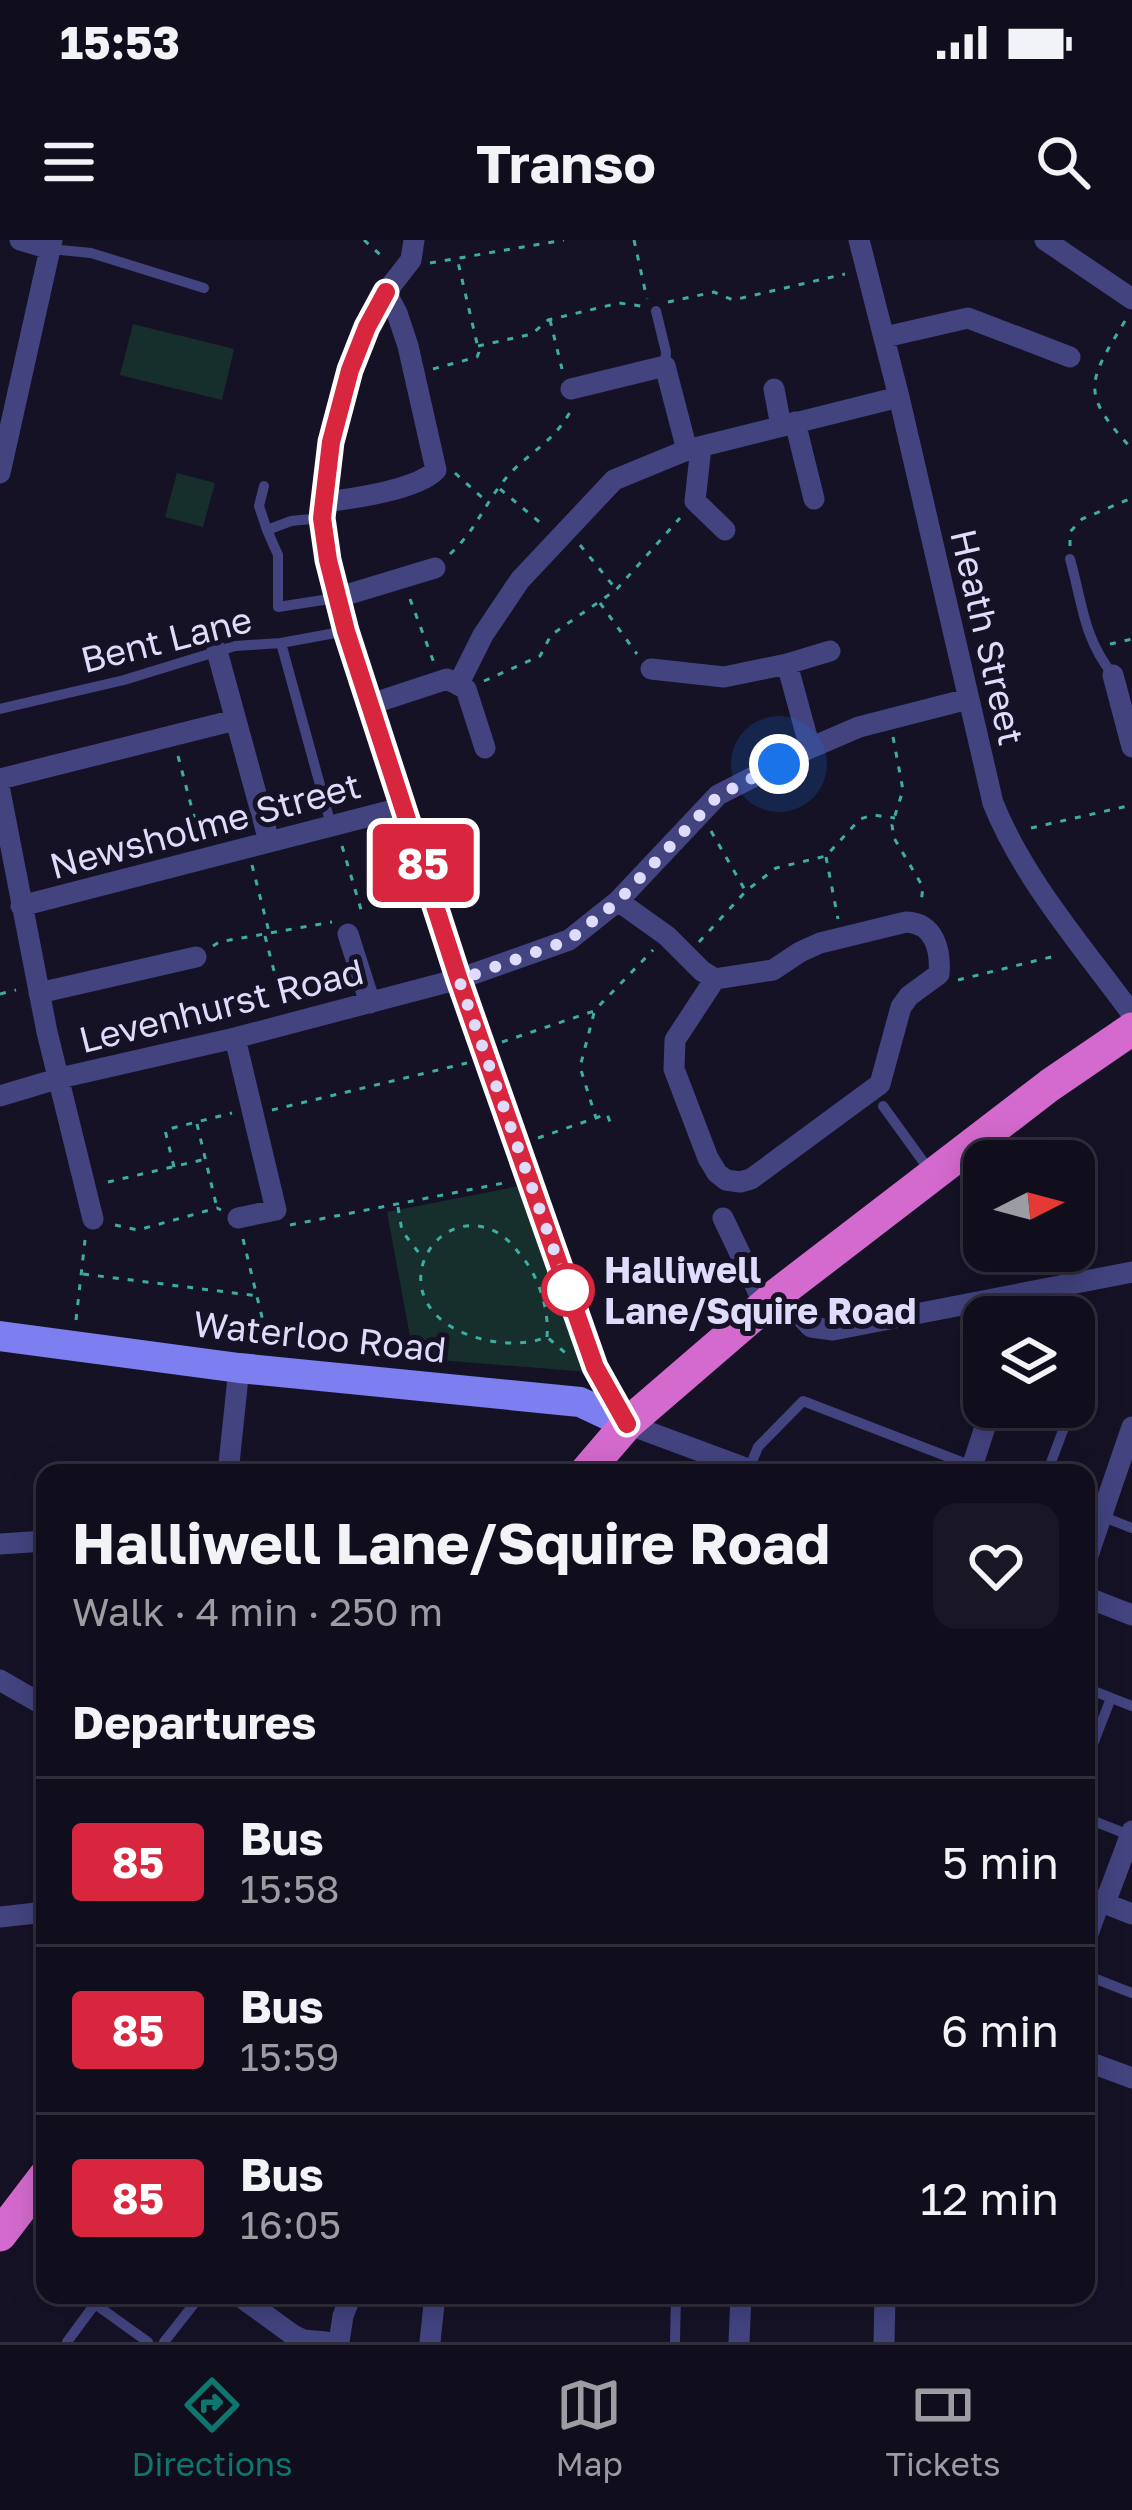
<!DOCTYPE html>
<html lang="en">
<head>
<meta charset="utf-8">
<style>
	body { margin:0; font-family:"Golos Text",sans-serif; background:#191725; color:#f1f3f6; height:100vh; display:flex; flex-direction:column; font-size:45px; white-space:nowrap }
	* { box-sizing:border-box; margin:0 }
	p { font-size:39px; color:#9c9ca3 }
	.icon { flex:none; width:66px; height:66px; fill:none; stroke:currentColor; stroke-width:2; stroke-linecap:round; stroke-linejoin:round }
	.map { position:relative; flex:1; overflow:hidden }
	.side { position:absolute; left:36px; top:1224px; width:1059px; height:840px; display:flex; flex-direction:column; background:#100e1c; border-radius:24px; box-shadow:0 6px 30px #0003,0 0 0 3px #302e3b }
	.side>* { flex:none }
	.badge { padding:0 24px; border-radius:9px; font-size:42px; line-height:78px }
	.needle { width:78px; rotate:84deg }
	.fabs { position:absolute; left:963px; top:900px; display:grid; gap:24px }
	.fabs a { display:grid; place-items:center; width:132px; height:132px; border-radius:24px; background:#100e1c; box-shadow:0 6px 30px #0003,0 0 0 3px #302e3b; font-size:60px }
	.you { position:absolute; width:60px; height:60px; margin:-30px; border:9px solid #fff; border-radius:50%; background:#1a73e8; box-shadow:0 0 0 18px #1a73e833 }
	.map>.badge { position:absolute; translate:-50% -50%; box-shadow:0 0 0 6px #fff }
	h2 { padding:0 36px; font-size:45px; line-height:108px }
	.round { display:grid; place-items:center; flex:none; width:126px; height:126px; border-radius:24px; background:#191725 }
	.summary { display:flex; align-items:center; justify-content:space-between; height:204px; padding:0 36px }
	h1 { font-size:57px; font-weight:700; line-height:90px }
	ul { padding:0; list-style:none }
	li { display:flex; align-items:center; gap:36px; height:168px; padding:0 36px; border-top:3px solid #302e3b }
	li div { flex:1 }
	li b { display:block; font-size:45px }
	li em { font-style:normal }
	li .badge { min-width:132px; font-weight:700; text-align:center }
	.status { display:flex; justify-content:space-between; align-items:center; height:84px; padding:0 60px; background:#100e1c; direction:ltr }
	.status svg { height:33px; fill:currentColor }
	header { display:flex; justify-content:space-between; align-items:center; height:156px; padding:0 36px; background:#100e1c; font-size:54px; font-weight:700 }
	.dock { display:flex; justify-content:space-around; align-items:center; height:168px; border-top:3px solid #302e3b; background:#100e1c; font-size:33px; color:#9c9ca3 }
	.dock a { display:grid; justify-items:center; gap:6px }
	.dock .active { color:#0f766e }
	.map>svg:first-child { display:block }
	.green { fill:#162f2d }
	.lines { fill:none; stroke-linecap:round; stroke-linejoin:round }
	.path { stroke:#3eada1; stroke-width:3; stroke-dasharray:6 9; stroke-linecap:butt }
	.service { stroke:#434380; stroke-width:10 }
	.minor { stroke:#434380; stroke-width:21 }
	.secondary { stroke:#7d7ff0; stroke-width:30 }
	.trunk { stroke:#d46ace; stroke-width:33 }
	.line-casing { stroke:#fff; stroke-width:27 }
	.line { stroke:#d7263d; stroke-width:18 }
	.walk { stroke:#dedbfb; stroke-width:12; stroke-dasharray:0 21.6 }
	.stop-dot { fill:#fff; stroke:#d7263d; stroke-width:6 }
	.labels { text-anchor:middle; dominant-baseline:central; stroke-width:10; stroke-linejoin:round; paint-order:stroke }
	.street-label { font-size:36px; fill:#dedbfb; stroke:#151226 }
	.stop-label { font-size:36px; font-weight:bold; fill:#dedbfb; stroke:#151226; text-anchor:start }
</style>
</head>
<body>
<div class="status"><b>15:53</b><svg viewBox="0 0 49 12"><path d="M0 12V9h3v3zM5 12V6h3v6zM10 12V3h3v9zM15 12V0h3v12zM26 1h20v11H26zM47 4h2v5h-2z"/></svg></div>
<header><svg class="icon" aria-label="menu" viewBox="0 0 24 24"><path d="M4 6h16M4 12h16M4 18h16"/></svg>Transo<svg class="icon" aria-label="search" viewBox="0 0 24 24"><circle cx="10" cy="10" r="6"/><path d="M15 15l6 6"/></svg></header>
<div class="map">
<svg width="1132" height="2102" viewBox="0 0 1132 2102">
	<rect width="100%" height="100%" fill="#151226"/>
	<path class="green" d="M 133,84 L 234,109 L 222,160 L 120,135 Z
		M 177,233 L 215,243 L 203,287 L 165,277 Z
		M 525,945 L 589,1132 L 414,1118 L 387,972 Z"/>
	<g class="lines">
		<path class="path" d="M 364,0 L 385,19
			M 634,0 L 647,59
			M 430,23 L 564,0
			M 668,62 L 714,52 L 733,60 L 845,34
			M 550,80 L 562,129
			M 1125,81 C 1087,143 1080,153 1132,209
			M 478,106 L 532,94 L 548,80 L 619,63 L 641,66
			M 433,129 L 477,117 L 479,112 L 457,18
			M 455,233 L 488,263
			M 500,249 L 543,285
			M 580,305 L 615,348
			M 1070,306 L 1070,292 L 1082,279 L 1132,258
			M 450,314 C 475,291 482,269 502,243 C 523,215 551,206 570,172
			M 410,359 L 434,423
			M 600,363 L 637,414
			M 1110,404 L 1132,399
			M 484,441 L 540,416 L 551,395 L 616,350 L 680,278
			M 893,497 L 903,550 L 892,585 L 894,598 L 923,647 L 921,663
			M 178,516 L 200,599
			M 1031,588 L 1132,565
			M 711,591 L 745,650
			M 342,606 L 363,676
			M 826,617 L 838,679
			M 252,625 L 269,692
			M 265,696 L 282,762
			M 699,702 L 746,651 L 776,628 L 826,616 L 860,579 L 873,575 L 895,578
			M 213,706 L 219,702 L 332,682
			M 958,740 L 1059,715
			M 0,754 L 16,750
			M 594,773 L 580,827 L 596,878
			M 502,802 L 594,771 L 653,710
			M 272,870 L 467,823
			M 197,884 L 217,968
			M 538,898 L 607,874 L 610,882
			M 174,927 L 165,890 L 232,873
			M 108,942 L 206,919
			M 398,967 L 402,991 L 422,1017
			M 115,985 L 138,990 L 217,968 L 221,970
			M 290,985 L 509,942
			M 243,999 L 269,1106
			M 83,1034 L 258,1056
			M 76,1080 L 85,1000
			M 547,1097 C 549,1070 540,1041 524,1019 C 516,1010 509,999 498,993 C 439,959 381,1051 457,1090 C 483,1103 520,1108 547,1097 L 569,1116"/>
		<path class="service" d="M 50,9 L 91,13 L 204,48
			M 656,71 L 666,112 L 665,126
			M 264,246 L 259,266 L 267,290
			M 322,278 L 291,281 L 267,290 L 278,315 L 278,367 L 336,358
			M 1070,319 C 1083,365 1083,397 1113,435
			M 281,403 L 331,585
			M 0,469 L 124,440 L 235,406 L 281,403 L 346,391
			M 883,866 L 930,931
			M 749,1229 L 758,1207 L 803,1161 L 990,1233
			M 1047,1233 L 1068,1177
			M 1086,1270 L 1132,1288
			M 1086,1448 L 1132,1466
			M 1086,1522 L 1111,1458
			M 1086,1578 L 1132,1596
			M 1086,1715 L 1105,1663
			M 1086,1735 L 1132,1753
			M 67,2102 L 95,2064 L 148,2102
			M 164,2102 L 201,2055
			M 675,2102 L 676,2055"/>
		<path class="minor" d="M 20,0 L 50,9
			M 414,0 L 411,20 L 386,52 L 367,87 L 350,130 L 331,202 L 326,231 L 323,288 L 327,321 L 346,391 L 459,739 L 595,1127 L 627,1184 L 759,1233
			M 859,0 L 899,157 L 993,563 C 1024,640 1083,707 1132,774
			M 1045,0 L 1132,59
			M 885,97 L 968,78 L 1070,117
			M 571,149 L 665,126 L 687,210
			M 774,149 L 781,186
			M 795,182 L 814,259
			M 701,207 L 695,261 L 725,290
			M 0,233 L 52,0
			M 323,262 C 351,259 417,250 436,230 L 408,106 L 397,73 L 386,52
			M 336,358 L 435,328
			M 217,411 L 269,601
			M 787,424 L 810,508
			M 651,429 L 724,437 L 787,424 L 830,411
			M 1113,435 L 1132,507
			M 458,445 L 483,395 L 520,340 L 614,240 L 687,210 L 899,157
			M 371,464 L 447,439 L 466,449 L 485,508
			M 0,539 L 235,480
			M 0,551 L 47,792 L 93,979
			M 618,661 L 667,696 L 702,731 L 715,739 L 773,730 L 800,712 L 820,703 L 906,682 C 934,683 941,709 939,734 L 909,756 L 901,767 L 880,844 L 751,939 L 740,942 L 726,940 L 717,933 L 708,918 L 674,829 L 675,800 L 715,739
			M 21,666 L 405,567
			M 348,694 L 370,763
			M 39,753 L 196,717
			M 235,798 L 276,970 L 238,978
			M 0,856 L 60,838 L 235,798 L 459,739 L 569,700 L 618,661 L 718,555 L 810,508 L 859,487 L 968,459
			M 723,978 L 765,1066
			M 779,1053 L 811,1087 L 833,1090 L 1132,1032
			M 228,1233 L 239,1128
			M 970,1233 L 986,1184
			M 0,1304 L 45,1301
			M 1086,1321 L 1132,1187
			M 1086,1357 L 1132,1375
			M 0,1440 L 45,1466
			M 1086,1656 L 1132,1674
			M 1105,1663 L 1132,1591
			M 0,1677 L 45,1672
			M 1086,1821 L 1132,1838
			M 238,2055 L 293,2095 L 303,2100 L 326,2102
			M 459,2055 L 463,2056
			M 339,2102 L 343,2076 L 351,2055
			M 430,2102 L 435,2055
			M 739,2102 L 741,2055
			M 884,2102 L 885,2055"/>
		<path class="secondary" d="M 0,1096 L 239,1128 L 580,1162 L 627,1184"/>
		<path class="trunk" d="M 585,1233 L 627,1184 L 779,1053 L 1050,845 L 1132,789
			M 0,1995 L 45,1936"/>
	</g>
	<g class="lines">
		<defs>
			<path id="line" d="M 386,52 L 367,87 L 350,130 L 331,202 L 322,278 L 328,320 L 346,391 L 459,740 L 595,1127 L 627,1184"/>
		</defs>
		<use href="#line" class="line-casing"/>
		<use href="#line" class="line"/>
		<path class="walk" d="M 568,1050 L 459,740 L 569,700 L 618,661 L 718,556 L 779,524"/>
	</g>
	<circle class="stop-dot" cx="568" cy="1050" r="24"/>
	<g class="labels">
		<g class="street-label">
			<text transform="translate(988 397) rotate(77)">Heath Street</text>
			<text transform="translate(166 399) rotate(-14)">Bent Lane</text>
			<text transform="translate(205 585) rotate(-15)">Newsholme Street</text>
			<text transform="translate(221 765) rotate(-14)">Levenhurst Road</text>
			<text transform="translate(320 1096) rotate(6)">Waterloo Road</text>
		</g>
		<g class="stop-label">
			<text x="604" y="1029">Halliwell<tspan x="604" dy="41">Lane/Squire Road</tspan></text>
		</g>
	</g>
</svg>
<div class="fabs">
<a><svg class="needle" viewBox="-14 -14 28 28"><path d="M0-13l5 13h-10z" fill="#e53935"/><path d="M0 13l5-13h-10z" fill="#9c9ca3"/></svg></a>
<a><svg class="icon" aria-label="layers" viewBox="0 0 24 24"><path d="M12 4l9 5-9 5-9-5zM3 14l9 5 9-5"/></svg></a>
</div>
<div class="you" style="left:779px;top:524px"></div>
<b class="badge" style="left:423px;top:623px;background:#d7263d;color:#fff">85</b>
<section class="side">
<div class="summary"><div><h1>Halliwell Lane/Squire Road</h1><p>Walk · 4 min · 250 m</p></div><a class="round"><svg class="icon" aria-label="heart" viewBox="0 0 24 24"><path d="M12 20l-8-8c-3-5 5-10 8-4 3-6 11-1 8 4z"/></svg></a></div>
<h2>Departures</h2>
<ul>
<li><span class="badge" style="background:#d7263d;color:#fff">85</span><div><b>Bus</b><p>15:58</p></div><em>5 min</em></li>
<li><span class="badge" style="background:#d7263d;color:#fff">85</span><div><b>Bus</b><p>15:59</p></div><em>6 min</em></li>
<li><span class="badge" style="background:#d7263d;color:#fff">85</span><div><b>Bus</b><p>16:05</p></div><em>12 min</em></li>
</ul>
</section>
</div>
<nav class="dock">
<a class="active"><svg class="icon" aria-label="directions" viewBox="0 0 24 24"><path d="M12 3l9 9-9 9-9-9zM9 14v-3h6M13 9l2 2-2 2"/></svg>Directions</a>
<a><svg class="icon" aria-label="map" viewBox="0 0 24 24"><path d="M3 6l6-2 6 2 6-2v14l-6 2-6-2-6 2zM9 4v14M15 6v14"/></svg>Map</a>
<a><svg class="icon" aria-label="tickets" viewBox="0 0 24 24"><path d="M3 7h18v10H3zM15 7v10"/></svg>Tickets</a>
</nav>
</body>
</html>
